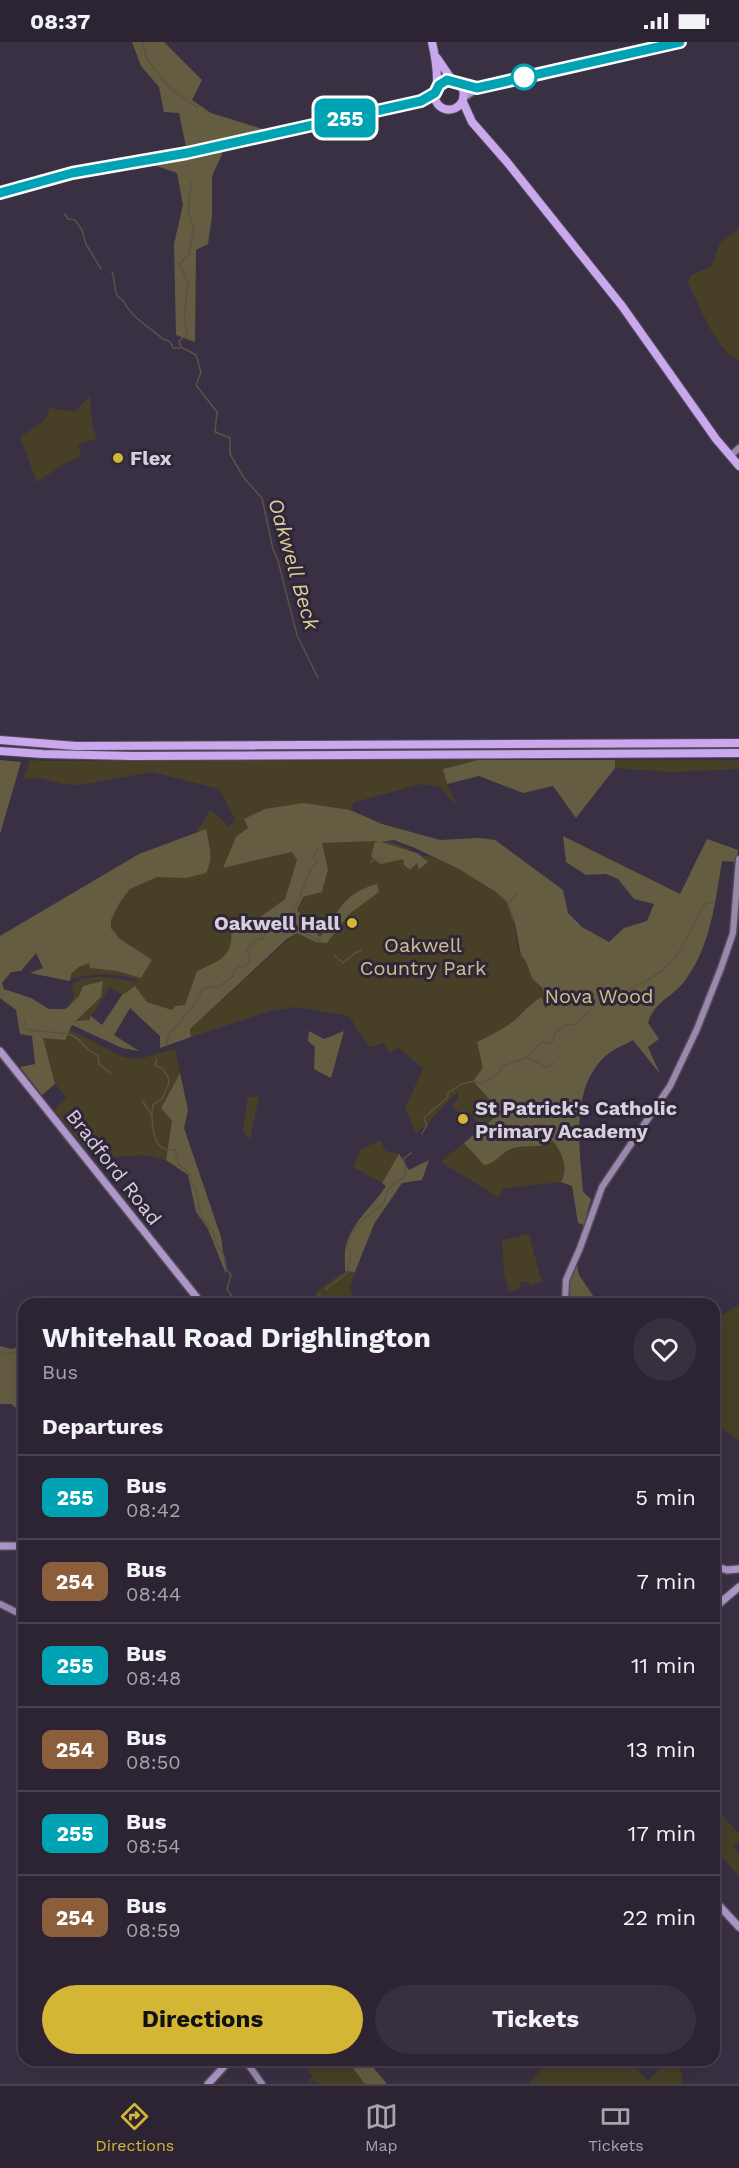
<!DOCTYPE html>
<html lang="en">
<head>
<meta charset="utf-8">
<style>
	body { margin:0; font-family:"Work Sans",sans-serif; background:#38303f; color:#f1f3f6; height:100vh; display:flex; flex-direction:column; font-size:22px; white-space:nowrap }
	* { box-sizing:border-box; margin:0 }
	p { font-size:20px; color:#a6a4ac }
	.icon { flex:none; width:33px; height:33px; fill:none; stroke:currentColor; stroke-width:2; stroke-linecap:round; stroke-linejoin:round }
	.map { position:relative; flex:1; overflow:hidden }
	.side { position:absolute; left:18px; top:1256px; width:702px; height:768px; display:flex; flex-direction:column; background:#2c2433; border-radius:18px; box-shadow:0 6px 24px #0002,0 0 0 2px #48414e }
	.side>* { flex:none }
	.badge { padding:0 12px; border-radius:9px; font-size:21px; line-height:39px }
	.map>.badge { position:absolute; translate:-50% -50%; box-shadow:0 0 0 3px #fff }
	h2 { padding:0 24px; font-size:22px; line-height:54px }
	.round { display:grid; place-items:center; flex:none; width:63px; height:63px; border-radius:32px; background:#38303f }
	.head { display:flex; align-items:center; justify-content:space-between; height:102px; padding:0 24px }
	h1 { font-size:28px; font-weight:700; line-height:45px }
	.primary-button { display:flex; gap:12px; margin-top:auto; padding:12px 24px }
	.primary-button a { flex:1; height:69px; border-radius:36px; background:#d4b635; color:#111; font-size:24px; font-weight:700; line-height:69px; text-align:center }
	.primary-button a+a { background:#38303f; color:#f1f3f6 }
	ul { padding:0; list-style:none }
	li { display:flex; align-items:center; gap:18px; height:84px; padding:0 24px; border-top:2px solid #48414e }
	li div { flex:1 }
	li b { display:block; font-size:22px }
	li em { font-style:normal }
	li .badge { min-width:66px; font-weight:700; text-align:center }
	.status { display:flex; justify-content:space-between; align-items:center; height:42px; padding:0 30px; background:#2c2433; direction:ltr }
	.status svg { height:16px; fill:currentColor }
	.tab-bar { display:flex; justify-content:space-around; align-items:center; height:84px; border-top:2px solid #48414e; background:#2c2433; font-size:16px; color:#a6a4ac }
	.tab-bar a { display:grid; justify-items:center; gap:3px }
	.tab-bar .current { color:#d4b635 }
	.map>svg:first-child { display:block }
	.green { fill:#474027 }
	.forest { fill:#655d42 }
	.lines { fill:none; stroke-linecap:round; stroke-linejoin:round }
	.stream { stroke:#5a5345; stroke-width:1.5 }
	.secondary-casing { stroke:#544c5c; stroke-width:9 }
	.primary-casing { stroke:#544c5c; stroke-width:10 }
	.highway-casing { stroke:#544c5c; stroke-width:10 }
	.secondary { stroke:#9b89ad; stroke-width:6 }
	.primary { stroke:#af96c9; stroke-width:7 }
	.highway { stroke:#caa8ed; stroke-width:8 }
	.line-casing { stroke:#fff; stroke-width:14 }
	.line { stroke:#00a3b4; stroke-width:9 }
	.stop-dot { fill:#fff; stroke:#00a3b4; stroke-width:3 }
	.poi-dot { fill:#d4b635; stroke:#302639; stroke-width:2 }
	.labels { text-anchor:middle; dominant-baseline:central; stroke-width:6; stroke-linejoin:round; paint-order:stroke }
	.poi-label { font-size:20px; font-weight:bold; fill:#d6d0dc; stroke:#302639; text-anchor:start }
	.park-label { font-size:20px; fill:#cec08a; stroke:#302639 }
	.street-label { font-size:20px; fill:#d6d0dc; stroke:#302639 }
	.water-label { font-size:21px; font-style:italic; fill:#dacc96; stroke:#302639 }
</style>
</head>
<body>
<div class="status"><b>08:37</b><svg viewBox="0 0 49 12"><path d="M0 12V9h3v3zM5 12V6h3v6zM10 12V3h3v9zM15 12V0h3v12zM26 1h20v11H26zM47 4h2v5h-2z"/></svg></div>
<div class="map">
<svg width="739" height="2042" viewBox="0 0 739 2042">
	<rect width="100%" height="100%" fill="#3a3044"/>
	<path class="green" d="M 739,186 L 739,318 C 718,313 698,260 688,241 L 691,233 L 711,225 L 720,201 Z
		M 90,354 L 92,383 L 96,397 L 78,402 L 81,414 L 64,422 L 37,440 L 20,395 L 44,379 L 50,366 L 75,370 Z
		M 30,718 L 43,719 L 478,718 L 443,727 L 447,742 L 458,765 L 440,745 L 421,742 L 355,760 L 350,768 L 304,761 L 244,777 L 248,786 L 223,826 L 293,810 L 297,818 L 285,857 L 241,889 L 233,899 L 224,916 L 197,929 L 185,963 L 176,964 L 172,968 L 145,959 L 135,944 L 122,953 L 110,945 L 89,978 L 75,980 L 101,955 L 103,940 L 79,954 L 69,964 C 75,956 74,951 72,942 C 89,930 118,936 137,940 L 139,938 C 117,931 92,930 70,937 L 71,932 L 79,925 L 76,909 L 107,928 L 117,929 L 141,936 L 132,903 C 124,899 114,894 111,884 C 109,874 123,853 131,847 C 137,841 149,836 157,835 C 166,833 177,835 186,836 L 206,788 L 196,791 L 210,768 L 225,780 L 227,785 L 232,782 L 235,777 L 219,747 L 152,730 L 80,743 L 63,742 L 39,736 L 24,737 Z
		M 615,718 L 739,718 L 739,727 L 672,730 L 615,726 Z
		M 375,799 C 384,799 393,800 402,804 C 408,806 413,811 418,813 C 423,815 428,813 432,815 C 449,820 497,846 507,860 C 518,878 513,897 521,913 C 530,931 542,946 550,965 L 501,1070 L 482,1085 L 468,1069 L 462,1074 L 452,1063 L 458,1057 L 458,1050 C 440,1064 434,1079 416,1091 L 405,1067 L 423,1026 L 398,1006 L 389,1011 L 385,1001 L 369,1005 L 349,974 L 296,965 L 270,969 L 191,995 L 190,987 L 296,891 L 297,868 L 303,855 L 322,850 L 328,829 L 321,801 Z
		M 69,987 L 123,1015 L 138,1017 L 175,1007 L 180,1031 L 161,1066 L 172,1079 L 166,1118 L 146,1113 L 94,1116 L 54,1068 L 67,1056 L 55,1042 L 43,995 L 65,998 Z
		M 259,1054 L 250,1098 L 243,1089 L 248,1055 Z
		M 381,1098 L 385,1109 L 399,1112 L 382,1141 L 353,1125 L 361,1107 Z
		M 553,1099 C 562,1110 569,1126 561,1140 L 507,1146 L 503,1147 L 498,1155 L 441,1120 L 464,1101 L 485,1123 C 493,1118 501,1111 510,1108 C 524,1102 539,1107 553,1099 Z
		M 529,1192 L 540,1234 L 544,1239 L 530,1243 L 528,1240 L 520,1240 L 519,1247 L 509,1250 L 504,1230 L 502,1198 Z
		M 345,1229 L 355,1230 L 350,1245 L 355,1261 L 314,1262 L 316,1250 Z
		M 739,1263 L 739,1398 L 719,1385 L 719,1377 L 714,1374 L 714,1278 Z
		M 719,1769 L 739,1792 L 739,1799 L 734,1803 L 739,1814 L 739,1835 L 714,1805 L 714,1773 Z
		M 304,2018 L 347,2018 L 365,2042 L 317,2042 L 314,2037 L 310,2042 L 307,2042 L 312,2034 L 302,2020 Z
		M 548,2018 L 628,2018 L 648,2039 L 669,2018 L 681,2028 L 683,2042 L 529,2042 Z"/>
	<path class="forest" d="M 132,0 L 164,0 L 202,38 L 192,58 L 211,71 L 269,89 L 224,98 L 225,106 L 212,134 L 212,174 L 208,202 L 196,208 L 195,300 L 176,293 L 174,202 L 183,163 L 177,131 L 148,121 L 188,114 L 179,71 L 164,70 L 159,45 L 141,24 Z
		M 0,718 L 21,720 L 0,792 Z
		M 478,718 L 615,718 L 615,726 L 576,776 L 553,744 L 523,751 L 479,734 L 447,742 L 443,727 Z
		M 304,761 L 350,768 L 382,782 L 440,798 L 479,796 L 495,798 L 563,848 L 568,871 L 582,885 L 609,900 L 624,886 L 647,879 L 654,862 L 634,857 L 618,837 L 606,832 L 586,833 L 566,820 L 563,794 L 680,852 L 707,797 L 738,808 L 736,820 L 722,819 C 715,860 711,903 686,937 C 674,955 654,959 648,981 L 659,997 L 648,1005 L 660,1032 L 633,998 C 625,1003 615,1006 608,1012 C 569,1043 580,1107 583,1150 L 591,1157 L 584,1183 L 578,1181 L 572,1144 L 561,1140 C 569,1126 562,1111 553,1099 C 540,1108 524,1101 509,1108 C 500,1112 495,1122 484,1123 L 464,1101 L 501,1070 L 473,1039 L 483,1026 L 477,1000 C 491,993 504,987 516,977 C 522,971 535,958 542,955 L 545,966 L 547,965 L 542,946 L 532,936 L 526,920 L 521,913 L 514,877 L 506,859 L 496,850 L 459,827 L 415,806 L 394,798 L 381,800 L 417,811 L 428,820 L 419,827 L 417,821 L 410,828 L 404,823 L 403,817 L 381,822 L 371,815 L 375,800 L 378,799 L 322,801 L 328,828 L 322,850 L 303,855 L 297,868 L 320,895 C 339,871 342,851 377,842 L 379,850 L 349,872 L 327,901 L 316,900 L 297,891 L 287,897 L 190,987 L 191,995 L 160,1006 L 160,994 L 130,966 L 114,993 L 139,1009 L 122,1006 L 72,983 L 65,998 L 43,996 L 55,1042 L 42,1053 L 20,1025 L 35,1022 L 32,994 L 20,992 L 16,968 L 0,956 L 0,894 L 139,812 L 206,787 C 209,803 214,816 206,831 L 186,836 L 157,835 L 130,847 L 120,860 L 111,878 L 111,886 L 119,896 L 152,918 L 141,936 L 117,929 L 90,926 L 89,921 L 79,925 L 71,932 L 70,939 L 30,931 L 43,926 L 36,911 L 21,929 L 11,930 L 2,941 L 4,947 L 31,956 L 49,967 L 65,967 L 69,964 L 79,954 L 83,944 L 103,939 L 101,955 L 76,979 L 89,978 L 91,974 L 102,983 L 122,953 L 135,944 L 147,960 L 172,968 L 175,964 L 185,963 L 197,929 C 218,919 234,915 231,888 L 236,884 L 241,889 L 285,857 L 297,818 L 292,810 L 223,826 L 236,795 L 248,786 L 244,777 L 265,767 Z
		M 309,989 L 324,997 L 344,989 L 331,1036 L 314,1027 L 315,1005 L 308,999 Z
		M 180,1031 L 188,1068 L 184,1086 L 221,1195 L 226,1232 L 208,1187 L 196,1170 L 188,1133 L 166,1118 L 172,1079 L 161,1066 Z
		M 399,1112 L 409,1128 L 429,1118 L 422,1138 L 402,1141 L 374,1182 L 355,1230 L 345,1229 C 345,1220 344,1208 347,1200 C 354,1178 374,1163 386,1144 L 382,1141 Z
		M 576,1219 L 579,1233 L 598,1261 L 582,1261 L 566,1253 L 568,1238 Z
		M 24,1303 L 24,1369 L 20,1369 L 11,1362 L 0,1362 L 0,1304 L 11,1307 Z
		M 347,2018 L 367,2018 L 387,2042 L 365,2042 Z"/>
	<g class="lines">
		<path class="stream" d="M 143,0 L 146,16 L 169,45 L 198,66
			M 65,172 L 68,177 L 75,178 L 82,188 L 86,202 L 101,227
			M 112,230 C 115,237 114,246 117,253 C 119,256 122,257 124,260 C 132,276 151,286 164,298 L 167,298 L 171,301 L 173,306 L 180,306
			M 181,305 L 196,313 L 201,330 L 196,343 L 217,370 L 215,390 L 230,396 L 230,412 L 244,436 L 262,456 L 273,507 L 278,519 L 297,593 L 318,636
			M 181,305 L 179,299 L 188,292 L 184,278 L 188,241 L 179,222 L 188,214 L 194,187 L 188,169 L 191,140
			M 371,820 L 376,817 L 379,818
			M 379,821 L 386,815
			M 514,879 L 508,862 L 518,851
			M 287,881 L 320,899
			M 334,913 L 343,921 L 355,911 L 362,908
			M 626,949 C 643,941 665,930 676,914 C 688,898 694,878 706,861 L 713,861
			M 25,979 L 23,986 C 39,992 56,988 71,993 C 83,997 85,1010 98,1013 L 99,1022 L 110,1031
			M 166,1003 L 169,992 L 192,966 L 203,947 L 210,944 L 216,946 L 232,935 L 233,930 L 239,924 L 244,925 L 249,921 L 250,912 L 246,909 L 254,899 L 264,896 L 266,890 L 280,883 L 284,883 L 288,873 L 293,870 L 296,864 L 310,828 L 318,819 L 313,816 L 318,807
			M 526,1015 L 547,1025 L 554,1021
			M 157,1017 L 155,1023 L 163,1027 L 168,1035 L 169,1041 L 162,1057 L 153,1063 C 151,1073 152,1098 161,1105 C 165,1108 171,1108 175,1108 L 178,1122 L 190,1132 L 191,1141 L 196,1148 L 201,1175 L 213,1190 L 215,1199 L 225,1216 L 226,1227 L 231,1233 L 227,1247 L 235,1259 L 241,1262
			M 142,1058 L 151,1072
			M 422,1092 L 427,1082 L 424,1078 L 425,1075 L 448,1055 L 448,1051 L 461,1042 L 475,1039 L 480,1042 L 498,1032 L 503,1024 L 525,1016 L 542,1000 L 548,1002 L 553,999 L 555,990 L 568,982 L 574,983 L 589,970
			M 326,1247 L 347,1231 L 351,1210 L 348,1208 C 344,1187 372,1172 385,1160 C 384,1148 393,1141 403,1136 L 406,1128 L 403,1117 L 411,1111
			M 317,1262 L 320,1252
			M 0,1311 L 8,1312 L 13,1310 L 17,1312 L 24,1310"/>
		<defs>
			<path id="secondary" d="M 730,414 L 739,406
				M 565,1262 L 566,1238 L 580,1206 L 602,1145 L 670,1044 L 697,987 L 721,926 L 733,891 L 739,817
				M 0,1562 L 24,1574
				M 245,2018 L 262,2042"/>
			<path id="primary" d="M 464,55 L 478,46 L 680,0
				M 0,151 L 72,131 L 187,111 L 373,70 L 421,59 L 435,51
				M 0,1009 L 202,1262
				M 0,1504 L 24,1504
				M 714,1524 L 727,1528 L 739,1527
				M 714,1566 L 739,1545
				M 714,1858 L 739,1885
				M 208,2042 L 230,2018"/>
			<path id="highway" d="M 432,0 C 435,13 437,25 437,38 C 437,44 434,51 435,57 C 441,75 468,69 463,47 L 455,39 L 443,40 L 436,46
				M 437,16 L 452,38
				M 463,60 L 472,80 L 507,120 L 622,264 L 716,397 L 739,424
				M 0,698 L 76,704 L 739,701
				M 0,709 L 43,712 L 133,714 L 739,711"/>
		</defs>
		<use href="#secondary" class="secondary-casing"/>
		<use href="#primary" class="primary-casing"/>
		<use href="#highway" class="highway-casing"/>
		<use href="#secondary" class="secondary"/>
		<use href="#primary" class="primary"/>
		<use href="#highway" class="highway"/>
	</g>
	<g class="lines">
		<defs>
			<path id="line" d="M 0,151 L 72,131 L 187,111 L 421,59 L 435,51 L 439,43 L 447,38 L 477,46 L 680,0"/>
		</defs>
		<use href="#line" class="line-casing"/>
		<use href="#line" class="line"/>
	</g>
	<circle class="stop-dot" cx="524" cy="35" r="12"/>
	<g class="poi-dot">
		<circle cx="118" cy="416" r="6"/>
		<circle cx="352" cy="881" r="6"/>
		<circle cx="463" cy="1077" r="6"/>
	</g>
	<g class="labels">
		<g class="poi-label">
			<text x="130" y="416">Flex</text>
			<text x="340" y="881" text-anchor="end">Oakwell Hall</text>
			<text x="475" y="1066">St Patrick's Catholic<tspan x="475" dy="23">Primary Academy</tspan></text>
		</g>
		<g class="park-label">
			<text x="423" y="903">Oakwell<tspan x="423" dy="23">Country Park</tspan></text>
			<text x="599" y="954">Nova Wood</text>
		</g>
		<g class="street-label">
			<text transform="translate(114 1125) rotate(52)">Bradford Road</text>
		</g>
		<g class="water-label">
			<text transform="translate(294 522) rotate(74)">Oakwell Beck</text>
		</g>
	</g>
</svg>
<b class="badge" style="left:345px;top:76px;background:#00a3b4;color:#fff">255</b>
<section class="side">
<div class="head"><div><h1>Whitehall Road Drighlington</h1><p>Bus</p></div><a class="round"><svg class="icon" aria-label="heart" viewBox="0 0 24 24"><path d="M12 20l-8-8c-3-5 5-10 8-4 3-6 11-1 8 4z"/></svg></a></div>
<h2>Departures</h2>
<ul>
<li><span class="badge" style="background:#00a3b4;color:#fff">255</span><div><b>Bus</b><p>08:42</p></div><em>5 min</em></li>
<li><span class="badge" style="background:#8b5e3c;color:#fff">254</span><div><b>Bus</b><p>08:44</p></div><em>7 min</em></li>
<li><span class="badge" style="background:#00a3b4;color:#fff">255</span><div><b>Bus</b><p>08:48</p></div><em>11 min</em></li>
<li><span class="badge" style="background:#8b5e3c;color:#fff">254</span><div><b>Bus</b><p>08:50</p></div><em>13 min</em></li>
<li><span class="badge" style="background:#00a3b4;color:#fff">255</span><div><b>Bus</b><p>08:54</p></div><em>17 min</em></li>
<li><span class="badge" style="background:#8b5e3c;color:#fff">254</span><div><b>Bus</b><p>08:59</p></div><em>22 min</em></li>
</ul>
<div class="primary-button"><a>Directions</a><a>Tickets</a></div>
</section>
</div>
<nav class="tab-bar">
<a class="current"><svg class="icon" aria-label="directions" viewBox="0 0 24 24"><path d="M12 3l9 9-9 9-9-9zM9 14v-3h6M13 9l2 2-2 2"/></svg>Directions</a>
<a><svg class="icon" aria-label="map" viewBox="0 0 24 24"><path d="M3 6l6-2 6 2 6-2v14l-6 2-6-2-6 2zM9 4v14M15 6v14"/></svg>Map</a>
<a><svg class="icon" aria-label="tickets" viewBox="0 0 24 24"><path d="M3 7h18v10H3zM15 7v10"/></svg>Tickets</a>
</nav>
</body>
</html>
